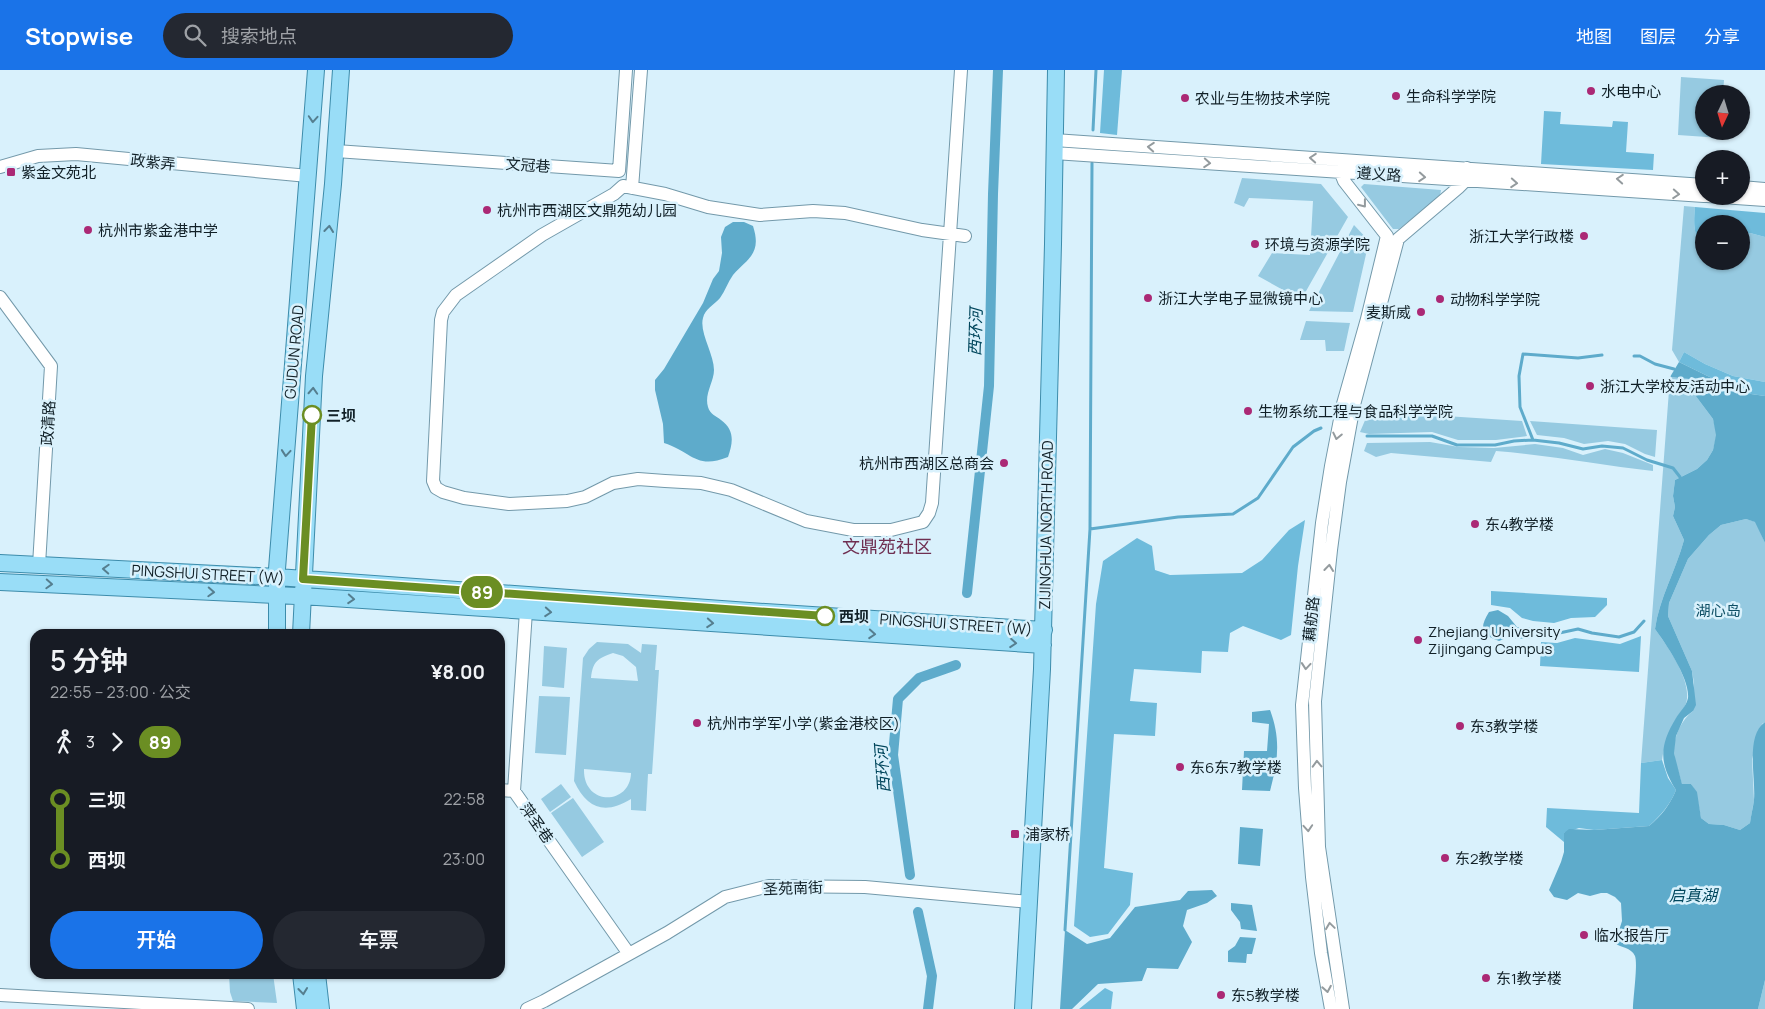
<!DOCTYPE html>
<html lang="zh">
<head>
<meta charset="utf-8">
<style>
	body { margin:0; font-family:Manrope,"Noto Sans SC",sans-serif; background:#242831; color:#f1f3f6; height:100vh; display:flex; flex-direction:column; font-size:19px; white-space:nowrap }
	* { box-sizing:border-box; margin:0 }
	p { font-size:16px; color:#9ea1a6 }
	.icon { flex:none; width:28px; height:28px; fill:none; stroke:currentColor; stroke-width:2; stroke-linecap:round; stroke-linejoin:round }
	.map { position:relative; flex:1; overflow:hidden }
	.details { position:absolute; left:30px; top:559px; width:475px; height:350px; display:flex; flex-direction:column; background:#171b24; border-radius:15px; box-shadow:0 1px 4px #0004 }
	.details>* { flex:none }
	.badge { padding:0 10px; border-radius:16px; font-size:18px; line-height:32px }
	.needle { width:32px; rotate:184deg }
	.fabs { position:absolute; left:1695px; top:15px; display:grid; gap:10px }
	.fabs a { display:grid; place-items:center; width:55px; height:55px; border-radius:50%; background:#171b24; box-shadow:0 1px 4px #0004; font-size:25px }
	.map>.badge { position:absolute; translate:-50% -50%; box-shadow:0 0 0 2px #fff }
	.legs { display:flex; align-items:center; gap:8px; height:55px; padding:0 20px; font-size:16px }
	.legs p { margin-inline-start:auto }
	.head { display:flex; align-items:center; justify-content:space-between; height:85px; padding:0 20px }
	h1 { font-size:28px; font-weight:600; line-height:38px }
	.cta { display:flex; gap:10px; margin-top:auto; padding:10px 20px }
	.cta a { flex:1; height:58px; border-radius:30px; background:#1a73e8; color:#fff; font-size:20px; font-weight:600; line-height:58px; text-align:center }
	.cta a+a { background:#242831; color:#f1f3f6 }
	ul { padding:0 20px; list-style:none }
	li { display:flex; align-items:center; gap:18px; height:60px; font-size:19px }
	li i { display:grid; place-items:center; width:8px; height:100%; margin:0 6px; background:currentColor }
	li i::after { content:''; width:12px; height:12px; margin:-6px; border:4px solid; border-radius:50%; background:#171b24 }
	li p { margin-inline-start:auto }
	li:first-child i { background:linear-gradient(#0000 50%,currentColor 0) }
	li:last-child i { background:linear-gradient(currentColor 50%,#0000 0) }
	header { display:flex; align-items:center; gap:30px; box-sizing:border-box; height:70px; padding:0 25px; background:#1a73e8; color:#fff }
	header strong { font-size:24px }
	nav { display:flex; gap:28px; margin-inline-start:auto; font-size:18px }
	.search { width:350px; height:45px; background:#242831; display:flex; align-items:center; gap:12px; box-sizing:border-box; padding:0 18px; border-radius:28px; color:#9ea1a6; font-size:19px }
	.map>svg:first-child { display:block }
	.green { fill:#96cae1; fill-rule:evenodd }
	.forest { fill:#6ebbdb }
	.water { fill:#5eabcb }
	.lines { fill:none; stroke-linecap:round; stroke-linejoin:round }
	.stream { stroke:#5eabcb; stroke-width:3 }
	.canal { stroke:#5eabcb; stroke-width:10 }
	.minor-casing { stroke:#7399aa; stroke-width:14 }
	.major-casing { stroke:#3d8cab; stroke-width:18 }
	.minor { stroke:#fff; stroke-width:12 }
	.major { stroke:#99ddf7; stroke-width:16 }
	.oneway { stroke:#557e8f }
	.oneway2 { stroke:#949b9e }
	.line-1-casing { stroke:#fff; stroke-width:11 }
	.line-1 { stroke:#6b8e23; stroke-width:8 }
	.poi-dot { fill:#ab2975; stroke:#d9f1fc; stroke-width:2 }
	.stop-1-dot { fill:#fff; stroke:#6b8e23; stroke-width:2.5 }
	.labels { text-anchor:middle; dominant-baseline:central; stroke-width:5; stroke-linejoin:round; paint-order:stroke }
	.poi-label { font-size:15px; fill:#112027; stroke:#d9f1fc; text-anchor:start }
	.street-label { font-size:15px; fill:#112027; stroke:#d9f1fc }
	.stop-label { font-size:15px; font-weight:bold; fill:#112027; stroke:#d9f1fc; text-anchor:start }
	.park-label { font-size:15px; fill:#0e4f65; stroke:#d9f1fc }
	.water-label { font-size:16px; font-style:italic; fill:#00465c; stroke:#d9f1fc }
	.quarter-label { font-size:18px; fill:#6f2f51; stroke:#d9f1fc }
</style>
</head>
<body>
<header>
<strong>Stopwise</strong>
<div class="search"><svg class="icon" aria-label="search" viewBox="0 0 24 24"><circle cx="10" cy="10" r="6"/><path d="M15 15l6 6"/></svg>搜索地点</div>
<nav><a>地图</a><a>图层</a><a>分享</a></nav>
</header>
<div class="map">
<svg width="1765" height="939" viewBox="0 0 1765 939">
	<rect width="100%" height="100%" fill="#d9f1fc"/>
	<path class="green" d="M 1681,7 L 1724,10 L 1723,24 L 1704,24 L 1704,61 L 1721,61 L 1721,68 L 1678,65 Z
		M 1242,108 L 1321,114 L 1348,147 L 1301,230 L 1258,206 L 1272,183 L 1310,185 L 1313,131 L 1249,128 L 1244,137 L 1234,133 Z
		M 1364,114 L 1441,120 L 1440,126 L 1399,159 L 1393,159 L 1361,117 Z
		M 1684,136 L 1695,137 C 1694,150 1692,167 1704,176 L 1704,191 L 1741,191 L 1741,163 L 1750,163 L 1765,167 L 1765,312 L 1733,306 L 1705,294 L 1684,282 L 1679,292 L 1672,280 Z
		M 1354,155 L 1369,171 L 1353,242 L 1309,241 Z
		M 1306,251 L 1350,253 L 1344,281 L 1326,281 L 1325,270 L 1300,270 Z
		M 1670,307 L 1689,309 L 1692,321 L 1713,349 L 1717,364 L 1713,380 L 1707,390 L 1697,399 L 1675,410 L 1673,426 L 1675,437 L 1673,446 L 1684,470 C 1676,500 1659,529 1655,559 C 1668,577 1695,614 1685,636 C 1683,641 1678,644 1676,649 C 1669,661 1664,676 1662,690 L 1641,693 Z
		M 1369,341 L 1522,351 L 1527,366 L 1496,370 L 1458,370 L 1432,362 L 1369,364 L 1360,362 Z
		M 1530,351 L 1657,360 L 1655,387 L 1645,384 L 1625,374 L 1608,371 L 1584,374 L 1564,368 L 1537,365 Z
		M 1430,372 L 1459,377 L 1494,378 L 1535,374 L 1563,378 L 1583,385 L 1605,379 L 1623,383 L 1653,395 L 1653,401 C 1600,395 1548,385 1496,381 L 1491,392 L 1391,383 L 1376,387 L 1364,381 L 1367,373 Z
		M 1746,449 L 1756,452 L 1765,473 L 1765,652 L 1762,654 L 1752,689 L 1754,730 L 1750,753 L 1740,760 L 1724,755 L 1709,754 L 1701,748 L 1696,722 L 1691,714 L 1682,715 C 1680,705 1675,694 1674,683 C 1673,668 1681,650 1693,641 L 1694,613 L 1692,601 L 1668,546 L 1669,533 L 1688,489 L 1709,465 L 1721,455 Z
		M 597,572 L 628,574 L 641,583 L 642,574 L 657,575 L 655,600 L 659,600 L 652,704 L 648,704 L 646,741 L 631,740 L 631,729 C 605,745 587,739 574,711 L 583,588 L 589,579 ZM 613,583 L 623,586 L 636,597 L 638,611 L 591,608 C 593,591 597,589 613,583 ZM 584,699 L 631,703 C 630,736 583,736 584,699 Z
		M 544,576 L 567,578 L 564,618 L 542,616 Z
		M 539,626 L 570,627 L 566,685 L 535,683 Z
		M 561,714 L 571,727 L 550,742 L 541,729 Z
		M 573,728 L 604,772 L 582,787 L 551,743 Z
		M 229,904 L 273,904 L 277,933 L 233,931 L 230,922 Z
		M 1765,910 L 1765,939 L 1758,939 Z"/>
	<path class="forest" d="M 1104,0 L 1122,0 L 1117,65 L 1100,63 Z
		M 1544,41 L 1561,42 L 1560,54 L 1612,57 L 1613,51 L 1628,52 L 1626,82 L 1654,84 L 1653,100 L 1541,94 Z
		M 1695,137 L 1765,143 L 1765,167 L 1750,163 L 1741,163 L 1741,154 L 1704,154 L 1704,176 C 1692,167 1694,150 1695,137 Z
		M 1684,282 L 1705,294 L 1733,306 L 1765,312 L 1765,326 L 1751,324 L 1724,314 L 1679,292 Z
		M 1305,450 L 1298,496 L 1291,565 L 1281,570 L 1243,556 L 1230,563 L 1228,582 L 1202,581 L 1201,603 L 1134,599 L 1130,631 L 1157,633 L 1155,666 L 1114,664 L 1104,798 L 1133,803 L 1130,835 L 1108,864 L 1090,867 L 1074,856 L 1096,534 L 1103,491 L 1137,468 L 1152,476 L 1155,500 L 1170,505 L 1242,503 L 1262,490 L 1289,460 Z
		M 1491,521 L 1607,528 L 1607,535 L 1595,547 L 1571,548 L 1554,553 L 1533,551 L 1522,548 L 1510,538 L 1491,535 Z
		M 1641,566 L 1639,602 L 1540,596 L 1541,572 L 1557,573 L 1575,568 L 1620,574 Z
		M 1662,690 L 1668,708 L 1676,720 C 1670,735 1661,745 1649,756 L 1594,760 L 1579,758 L 1564,763 L 1564,772 L 1546,757 L 1547,738 L 1639,743 L 1641,693 Z
		M 1105,918 L 1113,922 L 1111,939 L 1079,939 Z"/>
	<path class="water" d="M 733,152 L 744,152 L 753,156 C 762,184 748,188 733,205 C 728,212 725,221 720,228 C 714,235 705,239 703,248 C 699,262 714,284 714,300 C 714,312 704,324 708,337 C 710,344 716,346 721,350 C 735,360 733,373 728,387 C 696,400 692,382 664,373 L 663,354 L 655,320 L 655,310 L 664,299 L 703,233 L 713,209 L 719,201 L 722,183 L 721,167 L 725,157 Z
		M 1679,292 L 1724,314 L 1751,324 L 1765,326 L 1765,473 L 1755,452 L 1746,449 L 1721,455 L 1709,465 L 1688,489 L 1669,533 L 1668,546 L 1692,601 L 1696,635 L 1693,641 L 1684,648 L 1676,666 L 1674,683 L 1682,714 L 1691,714 L 1697,722 L 1701,748 L 1709,754 L 1724,755 L 1740,760 L 1750,753 C 1751,745 1753,738 1754,730 C 1756,708 1745,666 1765,652 L 1765,910 L 1758,939 L 1633,939 C 1633,929 1638,894 1635,886 C 1631,877 1621,878 1615,873 L 1622,851 L 1621,833 L 1615,827 L 1607,823 L 1601,823 L 1590,826 L 1578,823 L 1567,830 L 1554,827 L 1549,820 L 1561,792 L 1564,782 L 1564,763 L 1569,759 L 1594,760 L 1649,756 C 1661,746 1670,735 1676,720 C 1659,693 1659,676 1676,648 C 1680,641 1686,637 1688,628 C 1690,609 1666,574 1655,559 C 1659,529 1676,500 1684,470 L 1673,446 L 1675,437 L 1673,426 L 1675,410 L 1697,399 L 1707,390 L 1713,380 L 1716,365 L 1713,349 L 1692,321 L 1689,309 L 1670,307 Z
		M 1498,540 L 1508,546 L 1517,557 L 1532,557 L 1534,569 L 1506,568 L 1499,571 C 1481,565 1479,558 1489,542 Z
		M 1270,640 C 1281,669 1278,691 1270,721 L 1242,720 L 1244,681 L 1267,681 L 1269,654 L 1252,652 L 1252,642 Z
		M 1240,757 L 1263,759 L 1260,796 L 1238,794 Z
		M 1212,820 L 1217,826 L 1207,833 L 1187,840 L 1183,856 L 1192,872 L 1178,899 L 1147,898 L 1142,911 L 1098,914 L 1072,939 L 1060,939 L 1065,860 L 1087,874 L 1110,868 L 1135,837 L 1180,830 L 1188,821 Z
		M 1231,833 L 1252,835 L 1257,861 L 1241,859 L 1240,852 L 1231,840 Z
		M 1240,867 L 1256,868 L 1252,884 L 1247,884 L 1246,893 L 1228,892 L 1228,881 L 1235,876 Z"/>
	<g class="lines">
		<path class="stream" d="M 1093,60 L 1096,0
			M 1634,286 L 1640,286 L 1655,294 L 1674,299
			M 1367,366 L 1432,366 L 1457,375 L 1495,375 L 1514,371 L 1533,370 L 1559,373 L 1583,379 L 1602,376 L 1623,378 L 1647,390 L 1673,398 L 1680,407
			M 1533,370 L 1520,337 L 1519,306 L 1523,284 L 1578,288 L 1602,285
			M 1090,459 L 1178,447 L 1233,444 L 1258,428 L 1293,377 L 1314,361 L 1321,358
			M 1533,564 L 1550,565 L 1578,559 L 1592,563 L 1619,567 L 1634,562 L 1644,551
			M 1065,860 L 1090,459 L 1092,93"/>
		<path class="canal" d="M 967,523 L 989,316 L 993,124 L 998,0
			M 910,805 L 893,685 L 898,629 L 919,608 L 956,595
			M 918,842 L 932,906 L 928,939"/>
		<defs>
			<path id="minor" d="M 961,0 L 932,433 L 929,443 L 923,452 L 891,460 L 853,460 L 806,451 L 731,420 L 701,413 L 665,411 L 638,409 L 613,413 L 585,427 L 567,431 L 509,434 L 464,428 L 443,422 L 436,418 L 433,411 L 441,250 L 443,242 L 456,225 L 542,165 L 614,124 L 623,116 L 665,124 L 708,137 L 760,145 L 813,141 L 845,143 L 922,160 L 965,166
				M 1054,70 L 1704,115
				M 336,81 L 619,101 L 626,0
				M 1054,83 L 1704,126
				M 0,97 L 38,86 L 76,84 L 308,106
				M 1741,117 L 1765,119
				M 632,118 L 641,0
				M 1707,126 L 1765,130
				M 0,227 L 51,296 L 39,495
				M 526,541 L 514,721 L 629,884
				M 500,720 L 514,721
				M 0,925 L 248,939
				M 527,939 L 544,931 L 667,863 L 725,827 L 769,816 L 865,817 L 1030,832
				M 1331,939 L 1321,883 L 1312,807 L 1305,718 L 1302,635 L 1322,453 L 1331,396 L 1343,334 L 1367,249 L 1387,166 L 1344,111 L 1340,101 L 1340,90
				M 1343,939 L 1319,777 L 1315,631 L 1331,480 L 1340,412 L 1354,335 L 1398,169 L 1458,118 L 1466,110 L 1467,98"/>
			<path id="major" d="M 0,493 L 277,507 L 749,541 L 1044,560
				M 0,512 L 317,527 L 1043,575
				M 277,564 L 277,499 L 316,0
				M 301,564 L 314,306 L 333,114 L 341,0
				M 301,904 L 305,939
				M 317,904 L 321,939
				M 1023,939 L 1042,599 L 1053,174 L 1056,0"/>
		</defs>
		<use href="#minor" class="minor-casing"/>
		<use href="#major" class="major-casing"/>
		<use href="#minor" class="minor"/>
		<use href="#major" class="major"/>
	</g>
	<defs><path id="oneway-chevron" d="M-2-3.5L2.5 0L-2 3.5" fill="none" stroke-width="1.6" stroke-linecap="round" stroke-linejoin="round" transform="scale(1.25)"/></defs>
	<g class="oneway">
		<use href="#oneway-chevron" transform="translate(313 49) rotate(94)"/>
		<use href="#oneway-chevron" transform="translate(329 159) rotate(-84)"/>
		<use href="#oneway-chevron" transform="translate(313 321) rotate(-87)"/>
		<use href="#oneway-chevron" transform="translate(286 383) rotate(95)"/>
		<use href="#oneway-chevron" transform="translate(106 499) rotate(-177)"/>
		<use href="#oneway-chevron" transform="translate(49 514) rotate(3)"/>
		<use href="#oneway-chevron" transform="translate(211 522) rotate(3)"/>
		<use href="#oneway-chevron" transform="translate(351 529) rotate(4)"/>
		<use href="#oneway-chevron" transform="translate(548 542) rotate(4)"/>
		<use href="#oneway-chevron" transform="translate(710 553) rotate(4)"/>
		<use href="#oneway-chevron" transform="translate(872 564) rotate(4)"/>
		<use href="#oneway-chevron" transform="translate(1013 573) rotate(4)"/>
		<use href="#oneway-chevron" transform="translate(303 921) rotate(84)"/>
	</g>
	<g class="oneway2">
		<use href="#oneway-chevron" transform="translate(1151 77) rotate(-176)"/>
		<use href="#oneway-chevron" transform="translate(1313 88) rotate(-176)"/>
		<use href="#oneway-chevron" transform="translate(1207 93) rotate(4)"/>
		<use href="#oneway-chevron" transform="translate(1422 107) rotate(4)"/>
		<use href="#oneway-chevron" transform="translate(1620 109) rotate(-176)"/>
		<use href="#oneway-chevron" transform="translate(1514 113) rotate(4)"/>
		<use href="#oneway-chevron" transform="translate(1676 124) rotate(4)"/>
		<use href="#oneway-chevron" transform="translate(1363 134) rotate(52)"/>
		<use href="#oneway-chevron" transform="translate(1337 366) rotate(102)"/>
		<use href="#oneway-chevron" transform="translate(1329 498) rotate(-84)"/>
		<use href="#oneway-chevron" transform="translate(1306 596) rotate(95)"/>
		<use href="#oneway-chevron" transform="translate(1317 694) rotate(-92)"/>
		<use href="#oneway-chevron" transform="translate(1308 758) rotate(86)"/>
		<use href="#oneway-chevron" transform="translate(1330 856) rotate(-98)"/>
		<use href="#oneway-chevron" transform="translate(1327 919) rotate(80)"/>
	</g>
	<g class="lines">
		<defs>
			<path id="line-1" d="M 312,345 L 303,509 L 825,546"/>
		</defs>
		<use href="#line-1" class="line-1-casing"/>
		<use href="#line-1" class="line-1"/>
	</g>
	<g class="poi-dot">
		<circle cx="1591" cy="21" r="5"/>
		<circle cx="1396" cy="26" r="5"/>
		<circle cx="1185" cy="28" r="5"/>
		<rect x="6" y="97" width="10" height="10" rx="2.5"/>
		<circle cx="487" cy="140" r="5"/>
		<circle cx="88" cy="160" r="5"/>
		<circle cx="1584" cy="166" r="5"/>
		<circle cx="1255" cy="174" r="5"/>
		<circle cx="1148" cy="228" r="5"/>
		<circle cx="1440" cy="229" r="5"/>
		<circle cx="1421" cy="242" r="5"/>
		<circle cx="1590" cy="316" r="5"/>
		<circle cx="1248" cy="341" r="5"/>
		<circle cx="1004" cy="393" r="5"/>
		<circle cx="1475" cy="454" r="5"/>
		<circle cx="1418" cy="570" r="5"/>
		<circle cx="697" cy="653" r="5"/>
		<circle cx="1460" cy="656" r="5"/>
		<circle cx="1180" cy="697" r="5"/>
		<rect x="1010" y="759" width="10" height="10" rx="2.5"/>
		<circle cx="1445" cy="788" r="5"/>
		<circle cx="1584" cy="865" r="5"/>
		<circle cx="1486" cy="908" r="5"/>
		<circle cx="1221" cy="925" r="5"/>
	</g>
	<g class="stop-1-dot">
		<circle cx="312" cy="345" r="9"/>
		<circle cx="825" cy="546" r="9"/>
	</g>
	<g class="labels">
		<g class="poi-label">
			<text x="1601" y="21">水电中心</text>
			<text x="1406" y="26">生命科学学院</text>
			<text x="1195" y="28">农业与生物技术学院</text>
			<text x="21" y="102">紫金文苑北</text>
			<text x="497" y="140">杭州市西湖区文鼎苑幼儿园</text>
			<text x="98" y="160">杭州市紫金港中学</text>
			<text x="1574" y="166" text-anchor="end">浙江大学行政楼</text>
			<text x="1265" y="174">环境与资源学院</text>
			<text x="1158" y="228">浙江大学电子显微镜中心</text>
			<text x="1450" y="229">动物科学学院</text>
			<text x="1411" y="242" text-anchor="end">麦斯威</text>
			<text x="1600" y="316">浙江大学校友活动中心</text>
			<text x="1258" y="341">生物系统工程与食品科学学院</text>
			<text x="994" y="393" text-anchor="end">杭州市西湖区总商会</text>
			<text x="1485" y="454">东4教学楼</text>
			<text x="1428" y="561">Zhejiang University<tspan x="1428" dy="17">Zijingang Campus</tspan></text>
			<text x="707" y="653">杭州市学军小学(紫金港校区)</text>
			<text x="1470" y="656">东3教学楼</text>
			<text x="1190" y="697">东6东7教学楼</text>
			<text x="1025" y="764">浦家桥</text>
			<text x="1455" y="788">东2教学楼</text>
			<text x="1594" y="865">临水报告厅</text>
			<text x="1496" y="908">东1教学楼</text>
			<text x="1231" y="925">东5教学楼</text>
		</g>
		<g class="street-label">
			<text transform="translate(153 92) rotate(6)">政紫弄</text>
			<text transform="translate(528 95) rotate(4)">文冠巷</text>
			<text transform="translate(1379 104) rotate(4)">遵义路</text>
			<text transform="translate(294 282) rotate(-85)">GUDUN ROAD</text>
			<text transform="translate(48 353) rotate(-87)">政清路</text>
			<text transform="translate(1046 455) rotate(-89)">ZIJINGHUA NORTH ROAD</text>
			<text transform="translate(208 504) rotate(3)">PINGSHUI STREET (W)</text>
			<text transform="translate(1311 549) rotate(-84)">藕舫路</text>
			<text transform="translate(956 554) rotate(4)">PINGSHUI STREET (W)</text>
			<text transform="translate(537 753) rotate(55)">萍圣巷</text>
			<text transform="translate(793 818) rotate(-2)">圣苑南街</text>
		</g>
		<g class="stop-label">
			<text x="326" y="345">三坝</text>
			<text x="839" y="546">西坝</text>
		</g>
		<g class="park-label">
			<text x="1718" y="540">湖心岛</text>
		</g>
		<g class="water-label">
			<text transform="translate(975 262) rotate(-88)">西环河</text>
			<text transform="translate(882 699) rotate(-94)">西环河</text>
			<text x="1693" y="825">启真湖</text>
		</g>
		<g class="quarter-label">
			<text x="887" y="476">文鼎苑社区</text>
		</g>
	</g>
</svg>
<div class="fabs">
<a><svg class="needle" viewBox="-14 -14 28 28"><path d="M0-13l5 13h-10z" fill="#e53935"/><path d="M0 13l5-13h-10z" fill="#9ea1a6"/></svg></a>
<a>+</a>
<a>−</a>
</div>
<b class="badge" style="left:482px;top:522px;background:#6b8e23;color:#fff">89</b>
<section class="details">
<div class="head"><div><h1>5 分钟</h1><p>22:55 – 23:00 · 公交</p></div><b>¥8.00</b></div>
<div class="legs"><svg class="icon" aria-label="walk" viewBox="0 0 24 24"><circle cx="13" cy="4" r="2"/><path d="M13 8l-2 6 4 7M11 14l-3 7M7 12l3-4h3l4 4"/></svg>3<svg class="icon" aria-label="forward" viewBox="0 0 24 24"><path d="M9 5l7 7-7 7"/></svg><b class="badge" style="background:#6b8e23;color:#fff">89</b></div>
<ul>
<li><i style="color:#6b8e23"></i><b>三坝</b><p>22:58</p></li>
<li><i style="color:#6b8e23"></i><b>西坝</b><p>23:00</p></li>
</ul>
<div class="cta"><a>开始</a><a>车票</a></div>
</section>
</div>
</body>
</html>
